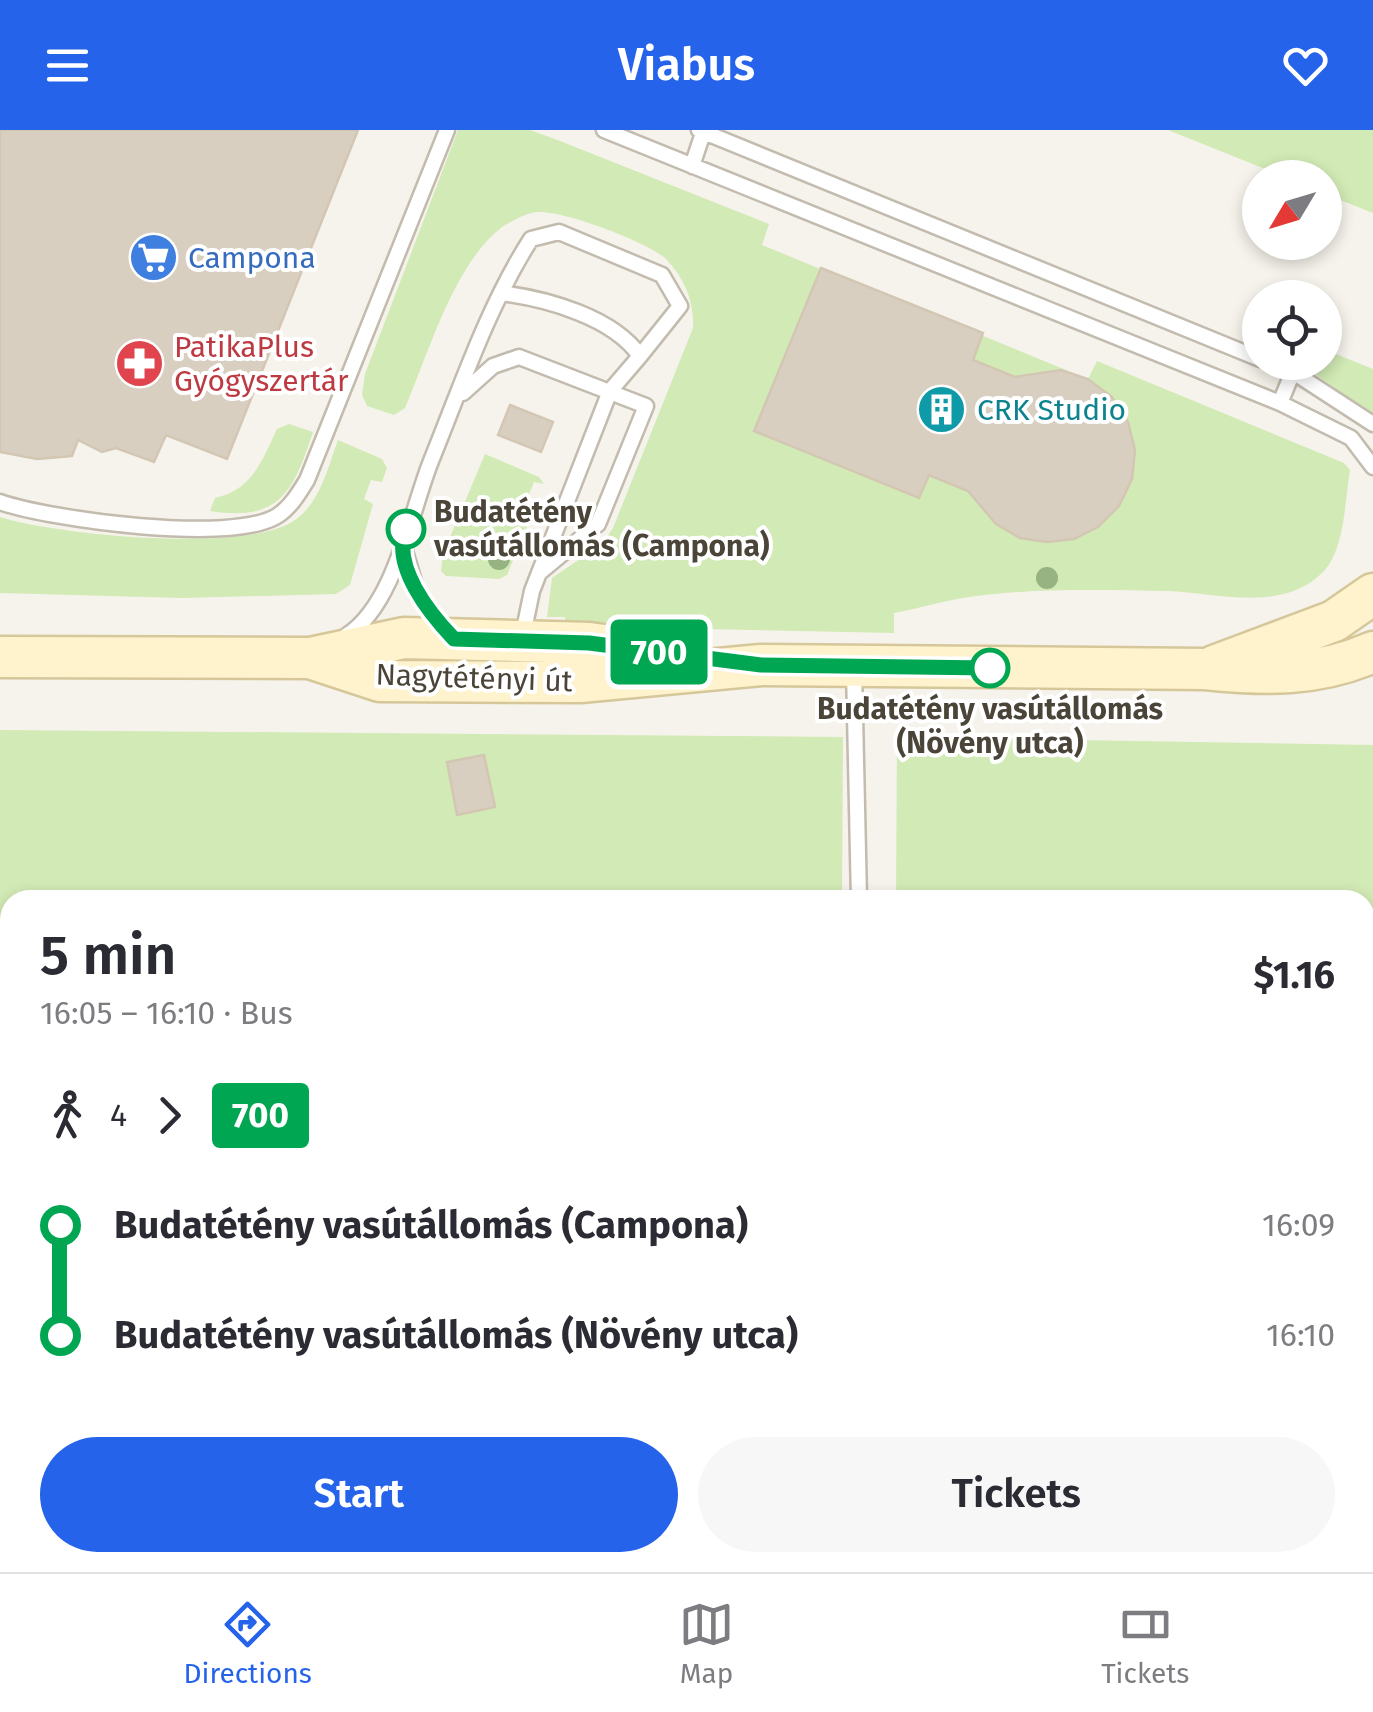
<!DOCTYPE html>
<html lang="en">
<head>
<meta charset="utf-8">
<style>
	body { margin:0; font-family:"Fira Sans",sans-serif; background:#f7f7f7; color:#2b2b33; height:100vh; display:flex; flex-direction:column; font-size:38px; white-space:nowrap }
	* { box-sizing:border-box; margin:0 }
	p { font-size:32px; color:#7c7c81 }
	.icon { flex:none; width:55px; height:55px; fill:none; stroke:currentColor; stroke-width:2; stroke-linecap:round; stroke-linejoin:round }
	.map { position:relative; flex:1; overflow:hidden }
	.sheet { position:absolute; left:0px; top:760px; width:1375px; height:682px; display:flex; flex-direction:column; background:#fff; border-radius:30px 30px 0 0; box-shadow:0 5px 15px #0003 }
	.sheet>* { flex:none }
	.badge { padding:0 20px; border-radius:8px; font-size:35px; line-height:65px }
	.needle { width:65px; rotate:232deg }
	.buttons { position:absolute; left:1242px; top:30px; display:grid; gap:20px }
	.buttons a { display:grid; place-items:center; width:100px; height:100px; border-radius:50%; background:#fff; box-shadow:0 5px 15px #0003; font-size:50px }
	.map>.badge { position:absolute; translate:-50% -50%; box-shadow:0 0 0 5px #fff }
	.legs { display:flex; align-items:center; gap:15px; height:110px; padding:0 40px; font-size:32px }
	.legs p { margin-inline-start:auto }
	.headline { display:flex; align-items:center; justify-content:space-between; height:170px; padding:0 40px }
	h1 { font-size:55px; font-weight:600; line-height:75px }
	.button { display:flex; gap:20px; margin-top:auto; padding:20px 40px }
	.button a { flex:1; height:115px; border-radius:60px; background:#2563eb; color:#fff; font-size:40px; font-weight:600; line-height:115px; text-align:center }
	.button a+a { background:#f7f7f7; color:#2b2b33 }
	ul { padding:0 40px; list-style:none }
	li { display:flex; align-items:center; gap:35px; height:110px; font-size:38px }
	li i { display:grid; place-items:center; width:15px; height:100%; margin:0 12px; background:currentColor }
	li i::after { content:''; width:25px; height:25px; margin:-12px; border:8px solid; border-radius:50%; background:#fff }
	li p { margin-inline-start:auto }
	li:first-child i { background:linear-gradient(#0000 50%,currentColor 0) }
	li:last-child i { background:linear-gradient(currentColor 50%,#0000 0) }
	header { display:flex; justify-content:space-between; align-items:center; height:130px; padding:0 40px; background:#2563eb; color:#fff; font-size:45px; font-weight:600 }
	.tab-bar { display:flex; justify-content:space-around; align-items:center; height:140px; border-top:2px solid #e1e1e2; background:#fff; font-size:28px; color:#7c7c81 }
	.tab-bar a { display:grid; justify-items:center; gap:5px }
	.tab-bar .selected { color:#2563eb }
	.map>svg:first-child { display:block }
	.green { fill:#d2eab5 }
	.building { fill:#d8cfc1; stroke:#d3c7b4; stroke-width:2.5 }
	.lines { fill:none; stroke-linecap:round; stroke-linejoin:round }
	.lane-casing { stroke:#c2bbae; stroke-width:19 }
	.secondary-casing { stroke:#d6c79b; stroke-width:45 }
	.lane { stroke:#fff; stroke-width:14 }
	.secondary { stroke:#fff3cd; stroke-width:40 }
	.tree { fill:#97b381 }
	.line-1-casing { stroke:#fff; stroke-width:22 }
	.line-1 { stroke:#00a651; stroke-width:15 }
	.stop-1-dot { fill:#fff; stroke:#00a651; stroke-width:5 }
	.labels { text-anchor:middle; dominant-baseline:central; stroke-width:8; stroke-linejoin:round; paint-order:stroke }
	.shop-label { font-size:30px; fill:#366cbe; stroke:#fff; text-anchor:start }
	.health-label { font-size:30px; fill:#be3a42; stroke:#fff; text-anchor:start }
	.culture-label { font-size:30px; fill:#0d838f; stroke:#fff; text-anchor:start }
	.stop-label { font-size:30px; font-weight:bold; fill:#4b4439; stroke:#fff; text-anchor:start }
	.street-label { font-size:30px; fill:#4b4439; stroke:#fff }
</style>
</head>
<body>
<header><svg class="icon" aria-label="menu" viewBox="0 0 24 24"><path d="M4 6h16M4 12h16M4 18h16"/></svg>Viabus<svg class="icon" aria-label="heart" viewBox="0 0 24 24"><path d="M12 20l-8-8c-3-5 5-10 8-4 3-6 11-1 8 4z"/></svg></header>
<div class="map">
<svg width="1373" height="1442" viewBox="0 0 1373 1442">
	<rect width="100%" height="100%" fill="#f6f3ec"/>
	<path class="green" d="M 458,0 L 530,0 L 555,9 L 769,94 L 762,115 L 1088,249 L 1097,231 L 1344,333 L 1350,340 C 1345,369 1345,420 1323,442 C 1283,483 1217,463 1168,461 C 1106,460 1037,458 976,466 C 949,469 921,478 894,483 L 894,503 L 565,496 L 565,487 L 547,487 L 552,448 L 602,414 L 613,398 L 693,198 C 694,171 685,149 666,129 C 648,112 563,80 537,82 C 526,83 512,91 502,97 C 454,134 429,222 405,278 L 394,285 L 367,276 L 362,265 L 365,244 Z
		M 1168,0 L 1373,0 L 1373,83 L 1325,64 L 1325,48 L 1285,47 Z
		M 1326,220 L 1373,239 L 1373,286 L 1315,244 L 1320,233 L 1325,232 Z
		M 289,294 L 313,302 C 293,362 280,392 210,381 L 215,368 C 252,360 262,331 277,299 Z
		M 338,310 L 382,329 L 387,338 L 382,352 L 371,350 L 364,369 L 373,374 L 350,455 L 336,464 L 183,468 L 0,463 L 0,387 C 56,405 248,424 295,390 C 320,373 328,337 338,310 Z
		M 485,324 L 539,347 L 544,354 L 534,352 L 527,369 L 537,373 L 507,445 L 499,449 L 446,446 L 441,441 L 443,424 Z
		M 0,600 L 843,607 L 842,770 L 10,770 L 10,950 L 0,946 Z
		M 897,607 L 1373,615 L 1373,1442 L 1058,1442 L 1052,1433 L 1365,1432 L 1365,770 L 896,770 Z"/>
	<path class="building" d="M 0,0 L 358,0 L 227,329 L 166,305 L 154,332 L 116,318 L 102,322 L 78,310 L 72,326 L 37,329 L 0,322 Z
		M 821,138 L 983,203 L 973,230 L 1015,247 L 1061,240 L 1088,249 L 1112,267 L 1128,292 L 1135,320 L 1132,349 L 1119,376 L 1098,397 L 1074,409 L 1047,412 L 1020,408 L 996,394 L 968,361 L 929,345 L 919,368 L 754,301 Z
		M 510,275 L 553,292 L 541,322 L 498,305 Z
		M 484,625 L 495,677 L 457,685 L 447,632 Z
		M 0,1131 L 10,1132 L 10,1164 L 0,1163 Z
		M 0,1180 L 10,1181 L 10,1222 L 0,1221 Z
		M 291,1432 L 400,1432 L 401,1442 L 290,1442 Z
		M 990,1432 L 991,1442 L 892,1442 L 891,1435 Z"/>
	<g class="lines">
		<defs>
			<path id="lane" d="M 604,0 L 1280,273 L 1351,308 L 1373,337
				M 699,0 L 1260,229
				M 692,36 L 704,0
				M 501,163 C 547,169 613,187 640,226 L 610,261 L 532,461 L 522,509
				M 1269,232 L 1293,242 L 1373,294
				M 463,263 L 493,236 L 519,227 L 646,276 L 598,394 L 539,443
				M 1280,273 L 1297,232
				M 0,372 C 52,390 231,414 277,386 C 290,378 299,363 307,350 L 447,0
				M 402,411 L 418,465 L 448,502
				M 346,506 C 395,475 410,384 431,331 C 461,257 488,176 531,109 L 559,102 L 662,145 L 680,176 L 640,226
				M 854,538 L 859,770
				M 604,1442 L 619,1432"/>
			<path id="secondary" d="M 0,527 L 310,528 L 404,508 L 589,513 L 688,526
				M 310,528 L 380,551 L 580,552 L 761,535 L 1205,539 C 1265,545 1316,547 1373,522
				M 1214,536 L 1334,491 L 1373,464"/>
		</defs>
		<use href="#lane" class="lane-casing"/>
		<use href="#secondary" class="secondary-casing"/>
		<use href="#lane" class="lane"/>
		<use href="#secondary" class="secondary"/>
	</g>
	<g class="tree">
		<circle cx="499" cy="429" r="11"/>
		<circle cx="1047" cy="448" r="11"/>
	</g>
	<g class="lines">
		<defs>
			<path id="line-1" d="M 406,399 C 391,436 430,484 454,509 L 589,513 L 761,535 L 990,538"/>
		</defs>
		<use href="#line-1" class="line-1-casing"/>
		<use href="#line-1" class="line-1"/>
	</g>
	<defs>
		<symbol id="supermarket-disc" viewBox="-11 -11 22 22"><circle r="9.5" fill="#3f7fe0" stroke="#fff"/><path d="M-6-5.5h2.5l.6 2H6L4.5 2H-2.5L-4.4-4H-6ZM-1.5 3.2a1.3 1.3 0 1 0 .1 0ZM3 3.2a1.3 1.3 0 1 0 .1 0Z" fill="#fff"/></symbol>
		<symbol id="pharmacy-disc" viewBox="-11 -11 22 22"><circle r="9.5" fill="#e0444e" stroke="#fff"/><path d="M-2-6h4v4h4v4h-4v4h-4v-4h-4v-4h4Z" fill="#fff"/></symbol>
		<symbol id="building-disc" viewBox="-11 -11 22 22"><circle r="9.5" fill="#0f9aa8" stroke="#fff"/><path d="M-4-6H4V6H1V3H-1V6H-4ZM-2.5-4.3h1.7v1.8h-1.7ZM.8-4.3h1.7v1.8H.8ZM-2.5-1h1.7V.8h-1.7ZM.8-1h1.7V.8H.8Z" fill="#fff"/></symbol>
	</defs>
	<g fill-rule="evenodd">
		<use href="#supermarket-disc" x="126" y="100" width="55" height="55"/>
		<use href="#pharmacy-disc" x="112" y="206" width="55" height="55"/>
		<use href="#building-disc" x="914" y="252" width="55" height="55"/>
	</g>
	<g class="stop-1-dot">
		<circle cx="406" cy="399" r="18"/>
		<circle cx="990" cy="538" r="18"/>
	</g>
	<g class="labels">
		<g class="shop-label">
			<text x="188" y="128">Campona</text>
		</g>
		<g class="health-label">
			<text x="174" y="217">PatikaPlus<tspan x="174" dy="34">Gyógyszertár</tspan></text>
		</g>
		<g class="culture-label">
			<text x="977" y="280">CRK Studio</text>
		</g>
		<g class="stop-label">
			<text x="434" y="382">Budatétény<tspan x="434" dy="34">vasútállomás (Campona)</tspan></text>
			<text x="990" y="579" text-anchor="middle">Budatétény vasútállomás<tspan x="990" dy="34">(Növény utca)</tspan></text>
		</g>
		<g class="street-label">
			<text transform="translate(474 548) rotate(2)">Nagytétényi út</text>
		</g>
	</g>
</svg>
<div class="buttons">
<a><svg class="needle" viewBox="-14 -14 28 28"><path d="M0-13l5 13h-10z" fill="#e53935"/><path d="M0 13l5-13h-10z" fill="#7c7c81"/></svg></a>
<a><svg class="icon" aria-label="locate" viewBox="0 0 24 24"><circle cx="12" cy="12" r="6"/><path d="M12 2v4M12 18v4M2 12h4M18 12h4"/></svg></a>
</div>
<b class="badge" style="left:659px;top:522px;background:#00a651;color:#fff">700</b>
<section class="sheet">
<div class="headline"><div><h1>5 min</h1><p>16:05 – 16:10 · Bus</p></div><b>$1.16</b></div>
<div class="legs"><svg class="icon" aria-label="walk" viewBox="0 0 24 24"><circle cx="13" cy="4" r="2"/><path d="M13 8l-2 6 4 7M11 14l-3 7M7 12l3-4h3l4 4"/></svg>4<svg class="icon" aria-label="forward" viewBox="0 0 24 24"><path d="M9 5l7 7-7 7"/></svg><b class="badge" style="background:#00a651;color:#fff">700</b></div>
<ul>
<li><i style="color:#00a651"></i><b>Budatétény vasútállomás (Campona)</b><p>16:09</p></li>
<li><i style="color:#00a651"></i><b>Budatétény vasútállomás (Növény utca)</b><p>16:10</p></li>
</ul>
<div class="button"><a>Start</a><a>Tickets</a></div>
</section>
</div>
<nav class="tab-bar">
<a class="selected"><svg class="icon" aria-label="directions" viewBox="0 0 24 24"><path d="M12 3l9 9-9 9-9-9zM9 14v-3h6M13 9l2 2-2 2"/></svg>Directions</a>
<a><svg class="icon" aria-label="map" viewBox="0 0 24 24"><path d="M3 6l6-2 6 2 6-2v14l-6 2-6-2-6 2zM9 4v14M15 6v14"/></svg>Map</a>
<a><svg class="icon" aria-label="tickets" viewBox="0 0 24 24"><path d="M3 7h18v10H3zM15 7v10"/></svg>Tickets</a>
</nav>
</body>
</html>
